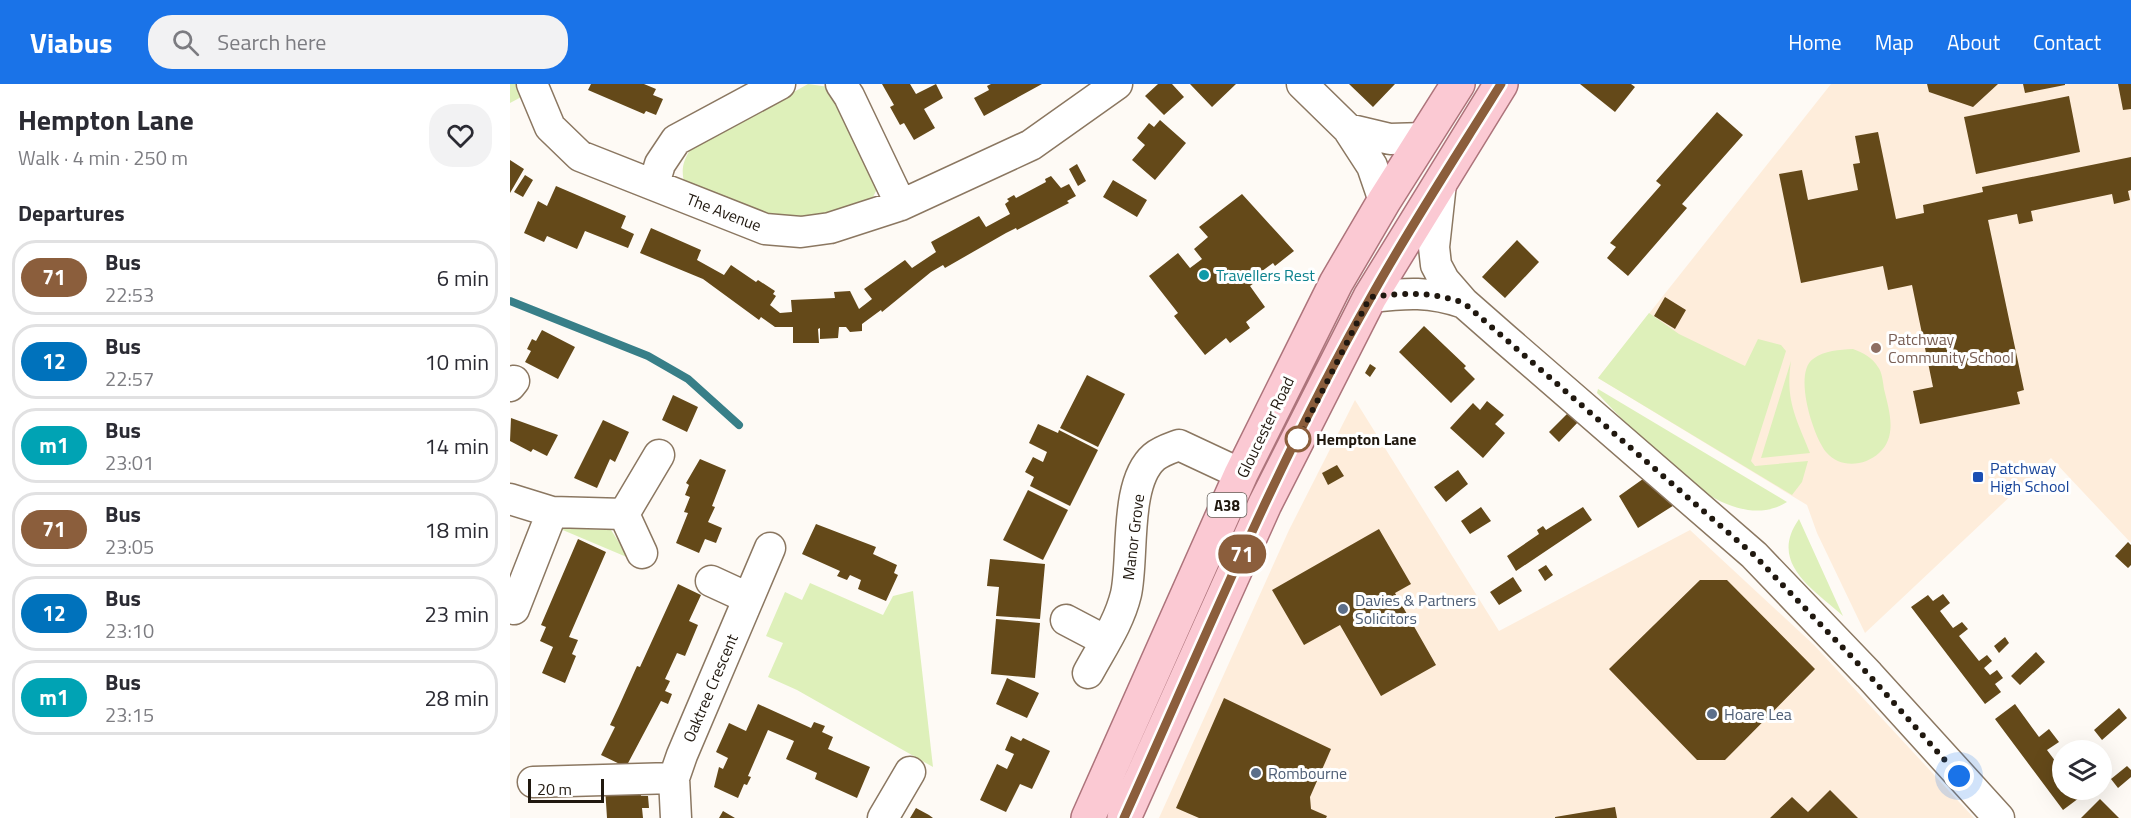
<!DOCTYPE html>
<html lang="en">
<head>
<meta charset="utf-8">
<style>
	body { margin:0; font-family:"Titillium Web",sans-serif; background:#f2f2f3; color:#2b2b33; height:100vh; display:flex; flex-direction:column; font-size:22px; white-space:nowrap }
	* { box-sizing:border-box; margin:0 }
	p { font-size:20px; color:#7c7c81 }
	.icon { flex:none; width:33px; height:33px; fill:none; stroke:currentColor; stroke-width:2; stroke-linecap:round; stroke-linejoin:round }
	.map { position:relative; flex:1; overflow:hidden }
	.side { display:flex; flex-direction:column; background:#fff; width:510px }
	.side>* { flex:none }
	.badge { padding:0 12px; border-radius:20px; font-size:21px; line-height:39px }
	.fabs { position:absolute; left:1542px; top:656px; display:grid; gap:12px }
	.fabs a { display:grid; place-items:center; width:60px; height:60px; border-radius:50%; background:#fff; box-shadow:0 6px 24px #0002; font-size:30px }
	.scale { position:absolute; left:18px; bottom:15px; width:76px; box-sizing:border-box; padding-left:6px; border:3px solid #20180f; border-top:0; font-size:16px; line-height:21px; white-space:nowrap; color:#20180f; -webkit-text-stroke:4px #fff; paint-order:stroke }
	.you { position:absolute; width:30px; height:30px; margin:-15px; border:4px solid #fff; border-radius:50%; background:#1a73e8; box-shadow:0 0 0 9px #1a73e833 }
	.map>.badge { position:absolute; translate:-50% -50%; box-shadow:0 0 0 3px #fff }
	h2 { padding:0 18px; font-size:22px; line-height:54px }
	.round { display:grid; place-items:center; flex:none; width:63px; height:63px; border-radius:24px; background:#f2f2f3 }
	.headline { display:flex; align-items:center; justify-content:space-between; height:102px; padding:0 18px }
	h1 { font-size:28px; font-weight:700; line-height:45px }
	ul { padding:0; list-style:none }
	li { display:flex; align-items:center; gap:18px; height:75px; margin:0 12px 9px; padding:0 6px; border:3px solid #e1e1e2; border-radius:24px }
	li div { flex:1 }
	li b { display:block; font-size:22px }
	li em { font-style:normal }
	li .badge { min-width:66px; font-weight:700; text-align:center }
	header { display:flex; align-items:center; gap:36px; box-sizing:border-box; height:84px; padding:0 30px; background:#1a73e8; color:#fff }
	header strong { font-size:28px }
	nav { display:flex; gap:33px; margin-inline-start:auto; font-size:21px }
	.search { width:420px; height:54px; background:#f2f2f3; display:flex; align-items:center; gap:15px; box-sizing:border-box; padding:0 21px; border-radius:24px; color:#7c7c81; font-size:22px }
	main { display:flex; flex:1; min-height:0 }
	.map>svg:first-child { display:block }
	.built { fill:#feeddb }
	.green { fill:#def0ba }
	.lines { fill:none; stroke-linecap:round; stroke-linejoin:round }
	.stream { stroke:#387f88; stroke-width:8 }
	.building { fill:#644919 }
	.minor-casing { stroke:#8b7761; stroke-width:33 }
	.major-casing { stroke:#ad747b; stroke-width:36 }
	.minor { stroke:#fff; stroke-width:30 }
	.major { stroke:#fbc9d3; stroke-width:33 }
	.line-casing { stroke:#fff; stroke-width:14 }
	.line { stroke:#8b5e3c; stroke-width:9 }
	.walk { stroke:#20180f; stroke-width:6; stroke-dasharray:0 10.8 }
	.culture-dot { fill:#0f9aa8; stroke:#fff; stroke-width:2 }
	.education-dot { fill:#8d6e63; stroke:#fff; stroke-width:2 }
	.stop-dot { fill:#fff; stroke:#8b5e3c; stroke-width:3 }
	.transit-dot { fill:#1a4fb4; stroke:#fff; stroke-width:2 }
	.service-dot { fill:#5c6f8a; stroke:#fff; stroke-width:2 }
	.labels { text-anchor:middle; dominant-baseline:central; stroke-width:6; stroke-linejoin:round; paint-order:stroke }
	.shield { fill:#fff; stroke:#635d57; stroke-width:1.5 }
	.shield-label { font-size:15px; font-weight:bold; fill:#20180f }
	.street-label { font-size:16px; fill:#20180f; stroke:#fff }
	.culture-label { font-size:16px; fill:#0d838f; stroke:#fff; text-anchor:start }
	.education-label { font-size:16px; fill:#785e54; stroke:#fff; text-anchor:start }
	.stop-label { font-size:16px; font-weight:bold; fill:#20180f; stroke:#fff; text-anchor:start }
	.transit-label { font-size:16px; fill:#164399; stroke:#fff; text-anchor:start }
	.service-label { font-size:16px; fill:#4e5e75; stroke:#fff; text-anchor:start }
</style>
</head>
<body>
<header>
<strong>Viabus</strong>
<div class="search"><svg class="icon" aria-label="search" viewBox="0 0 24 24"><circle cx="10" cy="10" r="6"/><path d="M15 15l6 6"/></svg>Search here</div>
<nav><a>Home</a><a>Map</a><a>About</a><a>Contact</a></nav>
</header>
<main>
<section class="side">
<div class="headline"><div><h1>Hempton Lane</h1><p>Walk · 4 min · 250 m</p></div><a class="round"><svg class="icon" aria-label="heart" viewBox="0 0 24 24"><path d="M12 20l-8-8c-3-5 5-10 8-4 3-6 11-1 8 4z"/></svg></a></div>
<h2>Departures</h2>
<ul>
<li><span class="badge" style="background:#8b5e3c;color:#fff">71</span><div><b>Bus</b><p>22:53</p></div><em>6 min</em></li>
<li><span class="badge" style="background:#0072bc;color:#fff">12</span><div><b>Bus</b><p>22:57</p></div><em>10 min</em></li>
<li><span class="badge" style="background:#00a3b4;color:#fff">m1</span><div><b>Bus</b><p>23:01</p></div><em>14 min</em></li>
<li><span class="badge" style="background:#8b5e3c;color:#fff">71</span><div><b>Bus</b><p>23:05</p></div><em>18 min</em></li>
<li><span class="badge" style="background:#0072bc;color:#fff">12</span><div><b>Bus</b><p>23:10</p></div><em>23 min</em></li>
<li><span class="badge" style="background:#00a3b4;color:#fff">m1</span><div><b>Bus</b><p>23:15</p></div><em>28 min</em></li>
</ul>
</section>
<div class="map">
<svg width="1621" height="734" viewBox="0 0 1621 734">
	<rect width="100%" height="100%" fill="#fefaf5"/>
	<path class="built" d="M 1321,0 L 1621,0 L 1621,459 L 1541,374 L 1355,549 L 1307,449 L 1297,421 L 1088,294 Z
		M 845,316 L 989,547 L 1180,446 L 1304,561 L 1464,734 L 649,734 L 779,446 Z"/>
	<path class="green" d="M 0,0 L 13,0 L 15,11 L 0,19 Z
		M 298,0 L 319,3 L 367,105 L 360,119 L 289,138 L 255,134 L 175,102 C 171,87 172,79 180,66 Z
		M 1139,229 L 1169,250 L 1235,282 L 1248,255 L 1271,261 L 1276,267 L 1241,377 L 1245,382 L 1298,377 L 1292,398 L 1282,411 L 1088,294 Z
		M 1343,265 C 1353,269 1362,273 1368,283 C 1372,288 1373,298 1374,305 C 1379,326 1388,352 1369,369 C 1355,382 1330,385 1316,368 C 1303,352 1283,289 1303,275 C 1315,266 1329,266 1343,265 Z
		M 1281,277 C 1275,316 1286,334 1300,369 L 1251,374 Z
		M 1088,305 L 1277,418 C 1214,458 1126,348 1087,309 Z
		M 1289,435 L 1333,532 C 1303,505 1258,479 1289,435 Z
		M 48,444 L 101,446 L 119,474 Z
		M 300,499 L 373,531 L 383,512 L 403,507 L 423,683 L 287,606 L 258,593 L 273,559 L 256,552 L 275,508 L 292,516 Z"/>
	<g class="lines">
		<path class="stream" d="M 0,217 L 138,272 L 178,295 L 229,341"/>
	</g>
	<path class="building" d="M 81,0 L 134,0 L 146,5 L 143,11 L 153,15 L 146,31 L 136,27 L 134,30 L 78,6 Z
		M 372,0 L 400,0 L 406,10 L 426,0 L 433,14 L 414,25 L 425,44 L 404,56 L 394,39 L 390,41 L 380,23 L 384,21 Z
		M 481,0 L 532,0 L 474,32 L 464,14 L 479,6 L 477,2 Z
		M 648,0 L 662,0 L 674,13 L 654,31 L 635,12 Z
		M 680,0 L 726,0 L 702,23 Z
		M 839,0 L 885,0 L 863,23 Z
		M 1070,0 L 1121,0 L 1125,3 L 1105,28 Z
		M 1417,0 L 1488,0 L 1463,23 L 1419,8 Z
		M 1513,0 L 1555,0 L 1555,1 L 1515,9 Z
		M 1608,0 L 1621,0 L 1621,25 L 1613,26 Z
		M 1559,12 L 1570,68 L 1466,90 L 1454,33 Z
		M 1207,28 L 1233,51 L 1172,120 L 1177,124 L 1118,192 L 1097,174 L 1106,163 L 1100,159 L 1151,101 L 1146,97 Z
		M 650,36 L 676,59 L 645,96 L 622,76 L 635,61 L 627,54 L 639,39 L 644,43 Z
		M 1368,48 L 1386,135 L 1414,129 L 1413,121 L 1473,108 L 1472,103 L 1621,73 L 1621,106 L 1618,107 L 1620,116 L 1604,120 L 1602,110 L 1521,127 L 1523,137 L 1509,140 L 1507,130 L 1478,136 L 1514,306 L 1507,308 L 1510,320 L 1410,340 L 1403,307 L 1423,303 L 1402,201 L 1378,206 L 1373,182 L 1291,199 L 1269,90 L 1292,86 L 1298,116 L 1348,106 L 1343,80 L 1350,79 L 1345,52 Z
		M 0,76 L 14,85 L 0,109 Z
		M 567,80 L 576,97 L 568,102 L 559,85 Z
		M 15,91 L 23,96 L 13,113 L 4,108 Z
		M 541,92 L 551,104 L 559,100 L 566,112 L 557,117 L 559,119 L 507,146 L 506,144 L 496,149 L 435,184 L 433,181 L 421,188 L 372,228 L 371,226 L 352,240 L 352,247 L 340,248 L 336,243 L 329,243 L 328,254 L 310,255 L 310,244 L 308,245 L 309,259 L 283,259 L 283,243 L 265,243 L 251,233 L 249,236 L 193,195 L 130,169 L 141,144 L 191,166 L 187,176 L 214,191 L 221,181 L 246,198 L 248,196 L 265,207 L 263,210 L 266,212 L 260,221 L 270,229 L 282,228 L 281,216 L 325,214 L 324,208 L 340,207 L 349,225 L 362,215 L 354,205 L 395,176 L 402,184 L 426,168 L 421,158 L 469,132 L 476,143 L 500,130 L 495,120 L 499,117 L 497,115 L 504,111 L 506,114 L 536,98 L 535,95 Z
		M 603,96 L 637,116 L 627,133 L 593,113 Z
		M 46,102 L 116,132 L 111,144 L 124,150 L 118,164 L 75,147 L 67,165 L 37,152 L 34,158 L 14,149 L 28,117 L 37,122 Z
		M 732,110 L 784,167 L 765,182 L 763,179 L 748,190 L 751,194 L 740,202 L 755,223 L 736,238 L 740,244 L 720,259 L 716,254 L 695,271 L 664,232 L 668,229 L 639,192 L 668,169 L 680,184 L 692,175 L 684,165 L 698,153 L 689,143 Z
		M 1007,156 L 1029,178 L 995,214 L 972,193 Z
		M 1155,213 L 1176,226 L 1165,245 L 1144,232 Z
		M 914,242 L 956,282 L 954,284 L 965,295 L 941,319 L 889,268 Z
		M 32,246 L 65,263 L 48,295 L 15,278 L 21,267 L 17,265 L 22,255 L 26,257 Z
		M 860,280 L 866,284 L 860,293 L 855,289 Z
		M 577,291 L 615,310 L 588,363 L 550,344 Z
		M 163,311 L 188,323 L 177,348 L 152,336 Z
		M 977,317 L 994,331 L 985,340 L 995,349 L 973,374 L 940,344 L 963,319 L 970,326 Z
		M 1060,327 L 1070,336 L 1049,358 L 1039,348 Z
		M 1,334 L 48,351 L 37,372 L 23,365 L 21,368 L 0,357 Z
		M 93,336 L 119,348 L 105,378 L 100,375 L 87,404 L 64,394 Z
		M 528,340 L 548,349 L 549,346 L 588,366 L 560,422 L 520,402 L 524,393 L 515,388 L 523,373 L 533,378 L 537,368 L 519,359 Z
		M 190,375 L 216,386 L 202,422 L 205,423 L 198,438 L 212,444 L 206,459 L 195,455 L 189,469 L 166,459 L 178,429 L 174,428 L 180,413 L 175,411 L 179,401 L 176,399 Z
		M 827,381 L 834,392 L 818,401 L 812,389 Z
		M 948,386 L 958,400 L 936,418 L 924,403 Z
		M 1140,390 L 1169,418 L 1128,444 L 1109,412 Z
		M 518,406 L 558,426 L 533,476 L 493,456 Z
		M 971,423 L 981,437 L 960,450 L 951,437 Z
		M 1073,423 L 1082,436 L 1006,487 L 997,472 L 1029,450 L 1027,446 L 1033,442 L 1036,446 Z
		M 306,440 L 366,463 L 363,470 L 387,481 L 384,489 L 388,491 L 376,517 L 348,505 L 351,496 L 340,491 L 337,496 L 327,492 L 330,487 L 292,470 Z
		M 869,445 L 901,500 L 885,509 L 926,581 L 871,612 L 830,541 L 794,561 L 762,506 Z
		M 68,455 L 96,468 L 59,553 L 68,556 L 62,570 L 66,572 L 55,599 L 32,589 L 43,563 L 30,557 L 36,543 L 31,541 Z
		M 1618,458 L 1621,461 L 1621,481 L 1618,484 L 1605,472 Z
		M 480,475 L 535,480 L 530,535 L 486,532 L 489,503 L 477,502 Z
		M 1036,481 L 1043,491 L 1035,497 L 1028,486 Z
		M 1003,493 L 1012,507 L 989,521 L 980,508 Z
		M 1190,496 L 1217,496 L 1305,585 L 1215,676 L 1187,676 L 1099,585 Z
		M 168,500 L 191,511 L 179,537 L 188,541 L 175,572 L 167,569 L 155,595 L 160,597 L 155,607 L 162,610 L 158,620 L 151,617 L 116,683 L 91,671 L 105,643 L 100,641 L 109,622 L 127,582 L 130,583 Z
		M 1433,510 L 1440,519 L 1430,527 L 1443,544 L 1452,538 L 1458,545 L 1449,552 L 1469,577 L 1477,571 L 1482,577 L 1474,584 L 1480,591 L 1487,586 L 1493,594 L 1485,600 L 1491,608 L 1475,620 L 1401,523 L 1418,511 L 1423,517 Z
		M 486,535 L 530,539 L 525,594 L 481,590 Z
		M 1495,553 L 1499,559 L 1489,569 L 1484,562 Z
		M 1526,568 L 1535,578 L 1510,601 L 1501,592 Z
		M 497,594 L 529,609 L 517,634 L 486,620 Z
		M 714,614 L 821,665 L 800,713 L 801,725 L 817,732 L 816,734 L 689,734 L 666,724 Z
		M 248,620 L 301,644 L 304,638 L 315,642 L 312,648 L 323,653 L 318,665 L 360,683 L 347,714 L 305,695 L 307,689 L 276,675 L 284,657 L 258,646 L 238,692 L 241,693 L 237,701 L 234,700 L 228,714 L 204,703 L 209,683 L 213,685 L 218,674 L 206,668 L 219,639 L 236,647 Z
		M 1505,620 L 1529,653 L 1539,645 L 1549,658 L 1537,666 L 1552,686 L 1552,705 L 1581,705 L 1553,726 L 1485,635 Z
		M 1609,624 L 1617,634 L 1592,656 L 1584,646 Z
		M 501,652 L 511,657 L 513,654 L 540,667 L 522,705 L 510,700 L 496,728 L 470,716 L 487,680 L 497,685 L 504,670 L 495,666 Z
		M 1617,682 L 1621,686 L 1621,693 L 1608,704 L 1601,695 Z
		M 130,700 L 131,712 L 138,712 L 139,724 L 132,724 L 133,734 L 97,734 L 95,703 Z
		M 1320,706 L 1348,734 L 1260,734 L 1282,713 L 1298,728 Z
		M 1590,715 L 1609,734 L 1571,734 Z
		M 1105,723 L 1107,734 L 1045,734 L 1045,733 Z
		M 406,724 L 419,731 L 423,734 L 400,734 Z
		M 213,727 L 225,734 L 209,734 Z"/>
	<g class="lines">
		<defs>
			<path id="minor" d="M 22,0 L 40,43 L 70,72 L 255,145 L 291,148 L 320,144 L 391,121 L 521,61 L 607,0
				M 331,0 L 339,12 L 391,121
				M 792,0 L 838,45 L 862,82 L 874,117
				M 838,45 L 880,55 L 915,54
				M 931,99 L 924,163 L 926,181 L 934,196 L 954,219 L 995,255 L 1244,471 L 1359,591 L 1489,734
				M 144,100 L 150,80 L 166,56 L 270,0
				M 860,213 C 896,209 920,207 954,219
				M 0,302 L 4,297
				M 0,415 L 42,428 L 114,430 L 132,469
				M 114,430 L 149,371
				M 201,497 L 238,514
				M 0,523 L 4,525 L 42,428
				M 556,536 L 596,557
				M 578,589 C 592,563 609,539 616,510 C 624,474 614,399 644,373 C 651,367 661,364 669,361 L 731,390
				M 23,698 L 164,694
				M 166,734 L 164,694 L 172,671 L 260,464
				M 373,734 L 400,688"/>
			<path id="major" d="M 578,734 L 731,390 L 826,199 L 874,117 L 948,0
				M 614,734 L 755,420 L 788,355 L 860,213 L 991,0"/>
		</defs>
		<use href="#minor" class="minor-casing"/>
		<use href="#major" class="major-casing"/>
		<use href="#minor" class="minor"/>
		<use href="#major" class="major"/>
	</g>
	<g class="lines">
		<defs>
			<path id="line" d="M 614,734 C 693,559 766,380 861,213 C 901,141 947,71 991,0"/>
		</defs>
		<use href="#line" class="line-casing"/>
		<use href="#line" class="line"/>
		<path class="walk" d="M 788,355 L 860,213 C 895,209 920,207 954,219 L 1244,471 L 1359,591 L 1449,692"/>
	</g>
	<circle class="culture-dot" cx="694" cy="191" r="6"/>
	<circle class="education-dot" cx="1366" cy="264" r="6"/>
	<circle class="stop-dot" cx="788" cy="355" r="12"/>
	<rect class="transit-dot" x="1462" y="387" width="12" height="12" rx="3"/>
	<g class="service-dot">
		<circle cx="833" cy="525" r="6"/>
		<circle cx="1202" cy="630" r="6"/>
		<circle cx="746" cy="689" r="6"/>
	</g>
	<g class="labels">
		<rect class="shield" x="697.5" y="409" width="39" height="24" rx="4.5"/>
		<g class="shield-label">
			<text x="717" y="421">A38</text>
		</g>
		<g class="street-label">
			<text transform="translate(214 128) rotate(21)">The Avenue</text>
			<text transform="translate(755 343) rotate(-64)">Gloucester Road</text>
			<text transform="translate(623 453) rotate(-83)">Manor Grove</text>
			<text transform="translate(200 604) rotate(-67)">Oaktree Crescent</text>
		</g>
		<g class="culture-label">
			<text x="706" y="191">Travellers Rest</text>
		</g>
		<g class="education-label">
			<text x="1378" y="255">Patchway<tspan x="1378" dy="18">Community School</tspan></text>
		</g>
		<g class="stop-label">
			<text x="806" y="355">Hempton Lane</text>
		</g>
		<g class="transit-label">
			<text x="1480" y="384">Patchway<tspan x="1480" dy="18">High School</tspan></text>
		</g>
		<g class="service-label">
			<text x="845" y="516">Davies &amp; Partners<tspan x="845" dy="18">Solicitors</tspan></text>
			<text x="1214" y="630">Hoare Lea</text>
			<text x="758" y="689">Rombourne</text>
		</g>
	</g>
</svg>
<div class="fabs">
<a><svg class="icon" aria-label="layers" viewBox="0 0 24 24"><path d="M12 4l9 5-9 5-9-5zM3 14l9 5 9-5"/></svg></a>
</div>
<div class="scale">20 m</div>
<div class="you" style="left:1449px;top:692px"></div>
<b class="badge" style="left:732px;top:470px;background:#8b5e3c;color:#fff">71</b>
</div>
</main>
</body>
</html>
